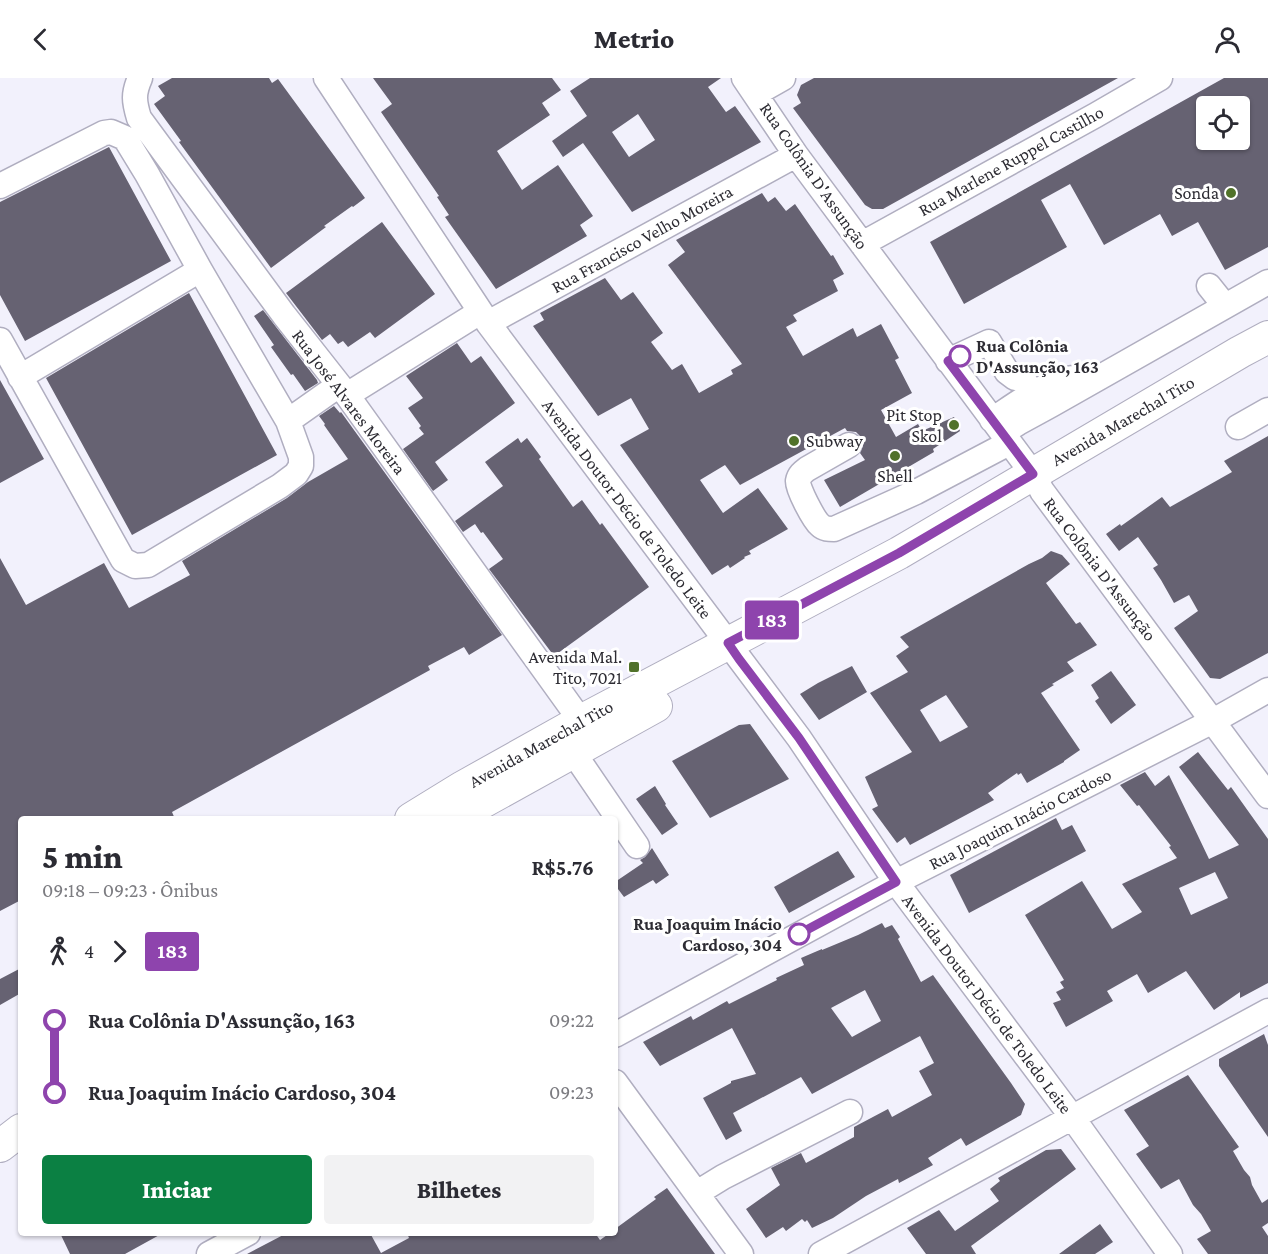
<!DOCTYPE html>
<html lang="pt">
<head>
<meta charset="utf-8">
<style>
	body { margin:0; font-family:"Crimson Pro",serif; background:#f2f2f3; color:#2b2b33; height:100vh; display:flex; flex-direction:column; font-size:22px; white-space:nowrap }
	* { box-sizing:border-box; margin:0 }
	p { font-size:20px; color:#7c7c81 }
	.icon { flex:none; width:33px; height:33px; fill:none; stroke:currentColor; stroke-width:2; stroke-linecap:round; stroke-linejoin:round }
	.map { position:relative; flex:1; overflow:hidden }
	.details { position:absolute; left:18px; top:738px; width:600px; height:420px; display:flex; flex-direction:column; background:#fff; border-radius:6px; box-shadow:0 2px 4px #0004 }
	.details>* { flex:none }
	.badge { padding:0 12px; border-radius:4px; font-size:21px; line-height:39px }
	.controls { position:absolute; left:1196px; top:18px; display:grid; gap:12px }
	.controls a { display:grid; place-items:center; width:54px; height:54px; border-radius:6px; background:#fff; box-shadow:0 2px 4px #0004; font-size:30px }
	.map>.badge { position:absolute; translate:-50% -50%; box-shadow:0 0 0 3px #fff }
	.legs { display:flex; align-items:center; gap:9px; height:66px; padding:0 24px; font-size:20px }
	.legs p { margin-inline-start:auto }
	.head { display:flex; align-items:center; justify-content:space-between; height:102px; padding:0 24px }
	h1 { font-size:33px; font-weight:800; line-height:45px }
	.button { display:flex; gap:12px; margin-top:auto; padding:12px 24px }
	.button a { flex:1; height:69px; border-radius:6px; background:#0b8043; color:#fff; font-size:24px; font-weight:800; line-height:69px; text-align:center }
	.button a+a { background:#f2f2f3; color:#2b2b33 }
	ul { padding:0 24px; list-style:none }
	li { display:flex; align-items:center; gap:21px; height:72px; font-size:22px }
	li i { display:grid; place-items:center; width:9px; height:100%; margin:0 8px; background:currentColor }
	li i::after { content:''; width:15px; height:15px; margin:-8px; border:4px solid; border-radius:50%; background:#fff }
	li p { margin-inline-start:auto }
	li:first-child i { background:linear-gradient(#0000 50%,currentColor 0) }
	li:last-child i { background:linear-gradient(currentColor 50%,#0000 0) }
	header { display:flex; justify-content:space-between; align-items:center; height:78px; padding:0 24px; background:#fff; font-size:27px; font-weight:800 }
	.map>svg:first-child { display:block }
	.building { fill:#666272; fill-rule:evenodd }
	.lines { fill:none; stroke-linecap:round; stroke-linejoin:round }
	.minor-casing { stroke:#b0aec0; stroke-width:27 }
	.major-casing { stroke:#b0aec0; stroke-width:34 }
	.minor { stroke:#fff; stroke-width:24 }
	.major { stroke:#fff; stroke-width:32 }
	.line-1-casing { stroke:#fff; stroke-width:14 }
	.line-1 { stroke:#8e44ad; stroke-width:9 }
	.poi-dot { fill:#51722a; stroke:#fff; stroke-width:2 }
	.stop-1-dot { fill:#fff; stroke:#8e44ad; stroke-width:3 }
	.labels { text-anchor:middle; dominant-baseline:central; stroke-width:6; stroke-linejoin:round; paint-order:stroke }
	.street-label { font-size:18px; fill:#2d2c33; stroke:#fff }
	.poi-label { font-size:18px; fill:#2d2c33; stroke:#fff; text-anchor:end }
	.stop-label { font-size:18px; font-weight:bold; fill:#2d2c33; stroke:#fff; text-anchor:start }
</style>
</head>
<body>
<header><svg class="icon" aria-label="back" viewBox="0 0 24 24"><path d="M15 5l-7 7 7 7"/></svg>Metrio<svg class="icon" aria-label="person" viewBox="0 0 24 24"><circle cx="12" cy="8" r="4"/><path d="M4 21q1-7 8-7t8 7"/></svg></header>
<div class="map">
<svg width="1268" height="1176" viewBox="0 0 1268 1176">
	<rect width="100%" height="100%" fill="#f2f1fc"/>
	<path class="building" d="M 172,0 L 269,0 L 272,5 L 278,1 L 365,120 L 353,129 L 352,128 L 324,148 L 326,149 L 271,190 L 179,64 L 181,63 L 154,26 L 165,18 L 158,8 Z
		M 373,0 L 552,0 L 561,12 L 542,25 L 550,37 L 497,73 L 522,112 L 558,87 L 593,138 L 580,147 L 587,158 L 496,211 L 445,139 L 449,137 L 437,119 L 439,118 L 381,34 L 392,26 Z
		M 590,0 L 721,0 L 708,9 L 726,34 L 735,28 L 761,64 L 632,134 L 583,65 L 563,79 L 552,63 L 587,38 L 570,13 ZM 638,36 L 655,62 L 629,79 L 612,54 Z
		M 814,0 L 1118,0 L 883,131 L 872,131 L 865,127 L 793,30 L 801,25 L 797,17 L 801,7 Z
		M 1224,0 L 1268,0 L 1268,169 L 1225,192 L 1198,144 L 1172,158 L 1160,136 L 1104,167 L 1070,106 L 1041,122 L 1067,169 L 964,226 L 930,164 ZM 1206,28 L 1239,28 L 1239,62 L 1206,62 Z
		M 109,69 L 171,183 L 25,263 L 0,217 L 0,124 Z
		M 762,115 L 768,124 L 775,119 L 786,133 L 795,126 L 831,178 L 833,177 L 844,196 L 833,202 L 838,213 L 793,237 L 797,243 L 786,249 L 803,278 L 853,250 L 857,259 L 881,246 L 899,280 L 895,282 L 912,315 L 881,332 L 896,359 L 918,346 L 922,353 L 954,339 L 960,353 L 933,371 L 934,374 L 840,429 L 824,402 L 865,382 L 860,375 L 863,368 L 861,359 L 856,354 L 847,353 L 845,350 L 740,407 L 725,387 L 700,402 L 723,435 L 758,410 L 788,451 L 749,473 L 751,476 L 744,479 L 745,480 L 730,490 L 728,487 L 712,497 L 620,367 L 649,351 L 631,320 L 598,338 L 533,248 L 544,242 L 540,235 L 605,200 L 621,222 L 633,214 L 663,255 L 651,264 L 672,292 L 682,286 L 699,315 L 733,296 L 731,292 L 742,286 L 668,187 L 685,174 L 676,162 Z
		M 382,144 L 435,216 L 375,260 L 370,254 L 348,269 L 343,263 L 338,266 L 330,256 L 322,262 L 286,215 Z
		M 189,215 L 277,377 L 132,457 L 46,300 Z
		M 263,232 L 317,302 L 318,305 L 305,313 L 293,296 L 291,297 L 271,269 L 274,267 L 254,238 Z
		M 457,265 L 471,285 L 481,278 L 515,325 L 435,384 L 448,402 L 433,413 L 403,371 L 424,356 L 419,350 L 421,348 L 408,330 L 423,320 L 406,298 Z
		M 0,302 L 44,381 L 0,405 Z
		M 334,328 L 340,335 L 341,334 L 502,557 L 469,577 L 464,569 L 428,588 L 430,592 L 172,734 L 175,741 L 21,741 L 21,822 L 0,833 L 0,480 L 26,527 L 104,485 L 129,530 L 190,497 L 182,483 L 287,420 L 308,404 L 348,381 L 324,347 L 325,346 L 319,338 Z
		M 1268,358 L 1268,575 L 1220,601 L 1210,600 L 1174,550 L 1198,533 L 1189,517 L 1174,525 L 1161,502 L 1153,490 L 1158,487 L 1138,459 L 1119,473 L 1106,456 L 1120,446 L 1121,448 L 1162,419 L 1170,429 L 1232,394 L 1224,383 Z
		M 518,360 L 521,365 L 527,360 L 541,379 L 539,381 L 573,429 L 582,422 L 600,447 L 602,445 L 649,509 L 554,578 L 489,491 L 503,481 L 483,454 L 481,455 L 475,446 L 463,454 L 455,443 L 503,408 L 485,384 Z
		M 1051,473 L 1062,477 L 1070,486 L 1046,505 L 1076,546 L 1080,544 L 1097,567 L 1067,584 L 1074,593 L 1052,606 L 1054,607 L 1041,615 L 1080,672 L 1064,683 L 1064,684 L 1027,705 L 1021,695 L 1018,697 L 1017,695 L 988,715 L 994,722 L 910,767 L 905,759 L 897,765 L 872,731 L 878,728 L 865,699 L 912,674 L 870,615 L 908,594 L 896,578 L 909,569 L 900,559 L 1029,486 L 1042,480 ZM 946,617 L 968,649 L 940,664 L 920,632 Z
		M 852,588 L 867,614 L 819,642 L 800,616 L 818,605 Z
		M 1111,593 L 1136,627 L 1111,646 L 1095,623 L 1099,620 L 1091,607 Z
		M 750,646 L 789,701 L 710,740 L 672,683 L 739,647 Z
		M 1198,674 L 1228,712 L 1231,709 L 1268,761 L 1268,905 L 1240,920 L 1240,914 L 1214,932 L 1186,893 L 1148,915 L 1137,896 L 1107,913 L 1113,923 L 1066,949 L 1053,925 L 1061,922 L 1056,914 L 1064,910 L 1060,904 L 1064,902 L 1025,837 L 1082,803 L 1112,851 L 1142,834 L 1122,806 L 1177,780 L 1169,769 L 1171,768 L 1139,727 L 1137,728 L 1120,707 L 1145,694 L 1155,708 L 1169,697 L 1209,781 L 1239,767 L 1179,689 ZM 1215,794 L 1228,820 L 1191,837 L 1179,810 Z
		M 655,708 L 666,726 L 665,727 L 678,746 L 662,757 L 636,721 Z
		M 1056,740 L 1062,752 L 1072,747 L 1086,773 L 969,835 L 950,797 Z
		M 652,770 L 669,797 L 656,806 L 653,802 L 624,819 L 615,807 L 615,804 L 643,785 L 640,782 L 645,779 Z
		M 838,773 L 855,799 L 789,835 L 774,809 Z
		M 882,845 L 885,850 L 892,847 L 900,859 L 898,861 L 921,904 L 933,897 L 1011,1005 L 1025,1026 L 1021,1037 L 966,1068 L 961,1060 L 928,1080 L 933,1087 L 899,1105 L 898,1101 L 866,1118 L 833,1140 L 812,1150 L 807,1142 L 805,1144 L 802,1141 L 786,1153 L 783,1149 L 766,1160 L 746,1131 L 780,1107 L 771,1090 L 801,1075 L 806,1085 L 854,1059 L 854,1049 L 888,1031 L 892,1039 L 932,1017 L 919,993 L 934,985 L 920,958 L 812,1016 L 801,999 L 733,1035 L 742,1053 L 726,1062 L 703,1020 L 731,1005 L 731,1003 L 756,996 L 732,950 L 660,988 L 643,964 L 691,938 L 693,942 L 727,923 L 729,926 L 777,902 L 776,900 L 804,887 L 801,880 L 822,871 L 822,872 L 858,857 ZM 865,912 L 881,943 L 852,959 L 831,930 Z
		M 21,890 L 21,915 L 0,927 L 0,901 Z
		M 1264,956 L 1268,967 L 1268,1059 L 1219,988 L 1219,981 Z
		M 1188,997 L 1239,1069 L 1233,1073 L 1244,1092 L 1250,1099 L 1252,1107 L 1262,1125 L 1268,1121 L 1268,1145 L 1262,1149 L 1268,1158 L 1268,1176 L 1208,1176 L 1197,1161 L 1211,1153 L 1201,1136 L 1193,1127 L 1179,1101 L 1161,1111 L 1136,1076 L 1149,1068 L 1124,1032 Z
		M 1061,1071 L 1076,1091 L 971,1168 L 976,1176 L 926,1176 L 907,1150 L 939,1132 L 955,1153 L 999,1123 L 990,1111 L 1000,1103 L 998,1100 L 1046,1072 Z
		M 667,1110 L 715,1176 L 247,1176 L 287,1155 L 370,1155 L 381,1175 L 409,1160 L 407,1155 L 595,1155 L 600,1162 L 610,1155 L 615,1155 L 615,1151 L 656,1121 L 654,1119 Z
		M 1100,1146 L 1113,1164 L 1095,1176 L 1059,1176 Z
		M 60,1155 L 163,1155 L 125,1176 L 70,1176 Z"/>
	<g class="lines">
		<defs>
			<path id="minor" d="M 140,0 C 133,16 134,23 139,40 L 284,237 L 347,317 L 581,643
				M 326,0 L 488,245 L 799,660 L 896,804 L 1072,1039 L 1170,1176
				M 744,0 L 796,77 L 1033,396 L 1042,413 L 1268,718
				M 755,16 L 783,0
				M 0,108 L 104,55 L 111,54 L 125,60 L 147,96 L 200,192 L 288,343 L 301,379 L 301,388 L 296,396 L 280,408 L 148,487 L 135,488 L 123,482 L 0,262
				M 862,166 L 1096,37 L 1160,0
				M 1209,208 L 1225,228
				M 488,245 L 796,77
				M 948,283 L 989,264 L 1007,294 L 1015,300 L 1022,299 L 1033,316
				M 20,299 L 200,192
				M 347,317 L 480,234
				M 992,342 C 1015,327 1039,308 1067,301 C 1074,299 1083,300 1090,300
				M 288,343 L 339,307
				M 1238,349 L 1268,332
				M 1002,355 L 1018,345 L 1051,327 L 1268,204
				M 849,367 L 807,391 C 803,394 799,397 798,403 C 797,410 814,442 820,447 C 824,451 829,451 834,451 L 916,414 L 1009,365
				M 573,674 L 637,768
				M 615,957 L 896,804 L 1213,643 L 1268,612
				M 615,1004 L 741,1176
				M 697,1115 L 723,1099 L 850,1034
				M 209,1176 L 248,1155
				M 821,1176 L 1268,933"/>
			<path id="major" d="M 411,741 L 463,709 L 581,643 L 899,475 L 1240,274 L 1268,259
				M 452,741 L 656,628
				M 0,1068 L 21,1052"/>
		</defs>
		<use href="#minor" class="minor-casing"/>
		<use href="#major" class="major-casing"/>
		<use href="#minor" class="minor"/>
		<use href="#major" class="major"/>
	</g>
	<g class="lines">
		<defs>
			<path id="line-1" d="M 799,856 L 896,804 L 799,660 L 739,581 L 728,565 L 899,475 L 1033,396 L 948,283 L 960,278"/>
		</defs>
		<use href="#line-1" class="line-1-casing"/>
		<use href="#line-1" class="line-1"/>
	</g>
	<g class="poi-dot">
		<circle cx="1231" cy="115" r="6"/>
		<circle cx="954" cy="347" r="6"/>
		<circle cx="794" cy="363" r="6"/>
		<circle cx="895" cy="378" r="6"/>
		<rect x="628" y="583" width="12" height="12" rx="3"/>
	</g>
	<g class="stop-1-dot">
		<circle cx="960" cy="278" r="10"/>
		<circle cx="799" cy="856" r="10"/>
	</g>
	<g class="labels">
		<g class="street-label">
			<text transform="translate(1011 83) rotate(-29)">Rua Marlene Ruppel Castilho</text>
			<text transform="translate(814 98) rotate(55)">Rua Colônia D'Assunção</text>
			<text transform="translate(642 161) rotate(-29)">Rua Francisco Velho Moreira</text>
			<text transform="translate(349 324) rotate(53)">Rua José Alvares Moreira</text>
			<text transform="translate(1123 343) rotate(-30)">Avenida Marechal Tito</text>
			<text transform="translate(627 431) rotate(53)">Avenida Doutor Décio de Toledo Leite</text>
			<text transform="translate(1100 491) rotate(53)">Rua Colônia D'Assunção</text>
			<text transform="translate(541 666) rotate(-29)">Avenida Marechal Tito</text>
			<text transform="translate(1020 741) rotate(-27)">Rua Joaquim Inácio Cardoso</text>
			<text transform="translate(987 926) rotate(53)">Avenida Doutor Décio de Toledo Leite</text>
		</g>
		<g class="poi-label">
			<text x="1219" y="115">Sonda</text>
			<text x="942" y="337">Pit Stop<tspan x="942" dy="21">Skol</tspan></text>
			<text x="806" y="363" text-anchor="start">Subway</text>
			<text x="895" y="398" text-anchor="middle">Shell</text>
			<text x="622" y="579">Avenida Mal.<tspan x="622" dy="21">Tito, 7021</tspan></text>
		</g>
		<g class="stop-label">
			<text x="976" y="268">Rua Colônia<tspan x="976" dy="21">D'Assunção, 163</tspan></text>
			<text x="782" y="846" text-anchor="end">Rua Joaquim Inácio<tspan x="782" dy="21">Cardoso, 304</tspan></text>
		</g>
	</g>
</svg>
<div class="controls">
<a><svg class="icon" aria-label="locate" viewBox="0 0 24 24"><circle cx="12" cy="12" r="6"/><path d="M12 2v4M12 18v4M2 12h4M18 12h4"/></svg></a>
</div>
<b class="badge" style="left:772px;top:542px;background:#8e44ad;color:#fff">183</b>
<section class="details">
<div class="head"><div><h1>5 min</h1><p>09:18 – 09:23 · Ônibus</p></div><b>R$5.76</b></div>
<div class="legs"><svg class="icon" aria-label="walk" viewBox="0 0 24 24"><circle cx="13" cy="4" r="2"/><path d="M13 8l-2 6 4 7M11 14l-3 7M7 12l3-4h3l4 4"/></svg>4<svg class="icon" aria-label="forward" viewBox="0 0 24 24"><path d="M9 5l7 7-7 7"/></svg><b class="badge" style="background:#8e44ad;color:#fff">183</b></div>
<ul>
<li><i style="color:#8e44ad"></i><b>Rua Colônia D'Assunção, 163</b><p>09:22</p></li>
<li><i style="color:#8e44ad"></i><b>Rua Joaquim Inácio Cardoso, 304</b><p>09:23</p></li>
</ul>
<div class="button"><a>Iniciar</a><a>Bilhetes</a></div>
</section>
</div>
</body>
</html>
